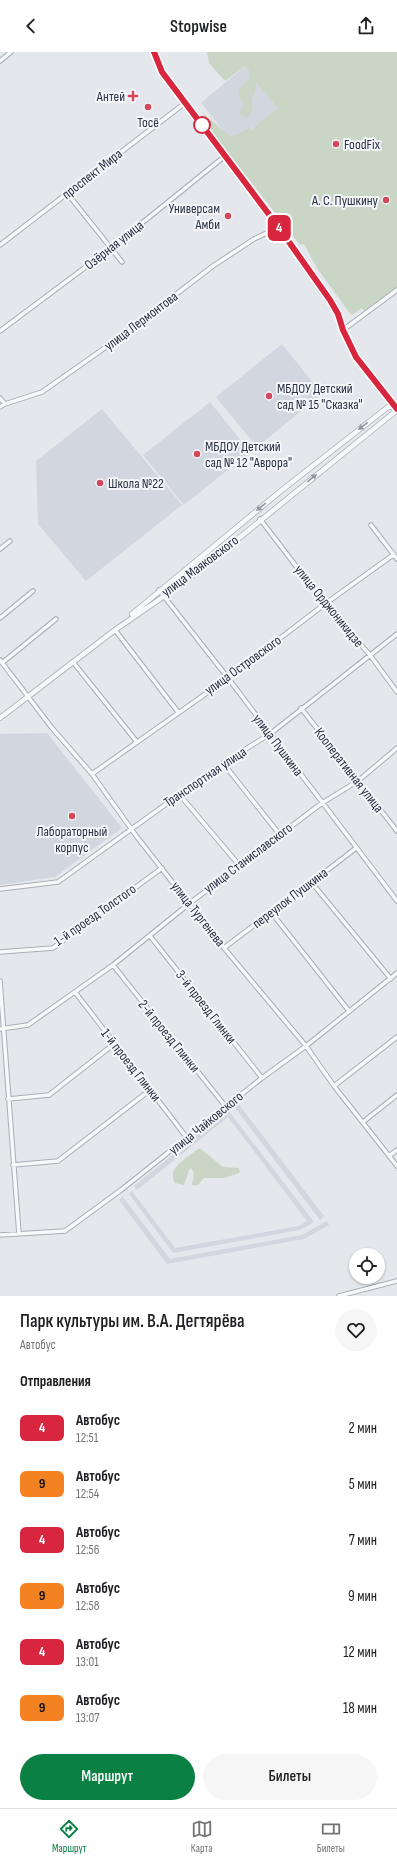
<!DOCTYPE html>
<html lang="ru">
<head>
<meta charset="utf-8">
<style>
	body { margin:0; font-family:"Sofia Sans Condensed",sans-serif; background:#f6f6f6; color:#202124; height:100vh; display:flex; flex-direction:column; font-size:15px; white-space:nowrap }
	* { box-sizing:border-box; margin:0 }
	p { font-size:13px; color:#757577 }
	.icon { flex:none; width:22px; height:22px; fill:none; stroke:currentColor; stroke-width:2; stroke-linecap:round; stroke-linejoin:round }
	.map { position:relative; height:1244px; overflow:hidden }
	.panel { display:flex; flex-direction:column; background:#fff; flex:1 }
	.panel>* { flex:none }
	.badge { padding:0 8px; border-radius:6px; font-size:14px; line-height:26px }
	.buttons { position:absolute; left:349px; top:1196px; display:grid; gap:8px }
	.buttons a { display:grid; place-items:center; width:36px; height:36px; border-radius:50%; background:#fff; box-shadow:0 1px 3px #0004; font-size:20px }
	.map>.badge { position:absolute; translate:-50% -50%; box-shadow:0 0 0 2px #fff }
	h2 { padding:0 20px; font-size:15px; line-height:36px }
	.round { display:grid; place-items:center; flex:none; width:42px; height:42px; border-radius:21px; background:#f6f6f6 }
	.summary { display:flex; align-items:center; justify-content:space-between; height:68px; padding:0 20px }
	h1 { font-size:19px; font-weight:600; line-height:30px }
	.primary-button { display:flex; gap:8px; margin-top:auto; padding:8px 20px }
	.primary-button a { flex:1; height:46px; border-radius:24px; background:#0b8043; color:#fff; font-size:16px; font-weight:600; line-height:46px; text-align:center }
	.primary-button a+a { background:#f6f6f6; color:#202124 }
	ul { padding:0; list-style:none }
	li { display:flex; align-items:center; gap:12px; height:56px; padding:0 20px }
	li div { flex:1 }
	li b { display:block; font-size:15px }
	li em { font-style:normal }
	li .badge { min-width:44px; font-weight:700; text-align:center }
	header { display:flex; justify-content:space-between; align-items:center; height:52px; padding:0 20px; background:#fff; font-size:18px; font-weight:600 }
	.dock { display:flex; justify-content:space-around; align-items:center; height:56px; border-top:1px solid #e0e0e0; background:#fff; font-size:11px; color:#757577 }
	.dock a { display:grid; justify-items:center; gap:2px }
	.dock .selected { color:#0b8043 }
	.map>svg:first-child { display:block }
	.built { fill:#d2d6de }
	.green { fill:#c9d6c5 }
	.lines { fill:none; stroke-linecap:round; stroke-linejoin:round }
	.minor-casing { stroke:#a9aeb7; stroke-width:5.5 }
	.tertiary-casing { stroke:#a9aeb7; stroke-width:6 }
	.minor { stroke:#f7f8fa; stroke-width:3.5 }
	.tertiary { stroke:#f7f8fa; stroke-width:4.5 }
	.oneway { fill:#9196a0 }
	.line-casing { stroke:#fff; stroke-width:9 }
	.line { stroke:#d7263d; stroke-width:6 }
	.poi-dot { fill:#d1495b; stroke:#f4f6f9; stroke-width:1.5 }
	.stop-dot { fill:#fff; stroke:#d7263d; stroke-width:2 }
	.labels { text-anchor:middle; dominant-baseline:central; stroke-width:4; stroke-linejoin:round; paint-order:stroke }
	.poi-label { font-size:14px; fill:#2b3445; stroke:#f4f6f9; text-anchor:start }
	.street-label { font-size:14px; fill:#2b3445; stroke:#f4f6f9 }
</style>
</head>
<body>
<header><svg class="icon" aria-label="back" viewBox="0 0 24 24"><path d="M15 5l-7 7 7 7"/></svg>Stopwise<svg class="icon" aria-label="share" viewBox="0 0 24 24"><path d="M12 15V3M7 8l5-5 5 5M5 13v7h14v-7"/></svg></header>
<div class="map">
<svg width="397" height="1244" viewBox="0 0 397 1244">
	<rect width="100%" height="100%" fill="#e4e7ec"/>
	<path class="built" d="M 245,14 L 278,56 L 233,91 L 201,51 Z
		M 282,292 L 322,342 L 257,395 L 216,345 Z
		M 210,350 L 250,400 L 184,453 L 143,403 Z
		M 102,357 L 182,453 L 86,529 L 38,472 L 36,409 Z
		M 47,681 L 122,776 L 55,825 L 0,833 L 0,682 Z
		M 237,1050 L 324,1164 L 320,1168 L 233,1053 Z
		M 228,1058 L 314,1170 L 300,1178 L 173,1201 L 129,1142 L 132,1139 L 175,1196 L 299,1174 L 307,1169 L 228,1065 L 137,1138 L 134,1134 Z
		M 123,1145 L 170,1207 L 302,1183 L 327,1169 L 329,1173 L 304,1187 L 167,1212 L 119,1148 Z"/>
	<path class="green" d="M 207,0 L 397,0 L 397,236 L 365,260 L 362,256 L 352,263 L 348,259 L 317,216 L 304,192 L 300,193 L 202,67 L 204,62 L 230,84 L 237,83 L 250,75 L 250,78 L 278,56 L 256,30 L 255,40 L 251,47 L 253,56 L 247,67 L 240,62 L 241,57 L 245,53 L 241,50 L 238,38 L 249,27 L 249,19 L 245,14 L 225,29 L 209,11 Z
		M 198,1097 L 201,1097 L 223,1115 L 238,1116 L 240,1119 L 239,1121 L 224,1126 L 204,1126 C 200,1130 199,1135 192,1133 L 194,1121 L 191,1116 L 189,1118 L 184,1133 L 175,1131 C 166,1116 187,1106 198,1097 Z"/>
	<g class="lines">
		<defs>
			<path id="minor" d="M 0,9 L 11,0
				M 67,141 L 122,210
				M 0,193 L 185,51
				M 343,278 L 397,238
				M 0,279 L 111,196 L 225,104
				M 0,346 L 5,352
				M 0,355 L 5,352 L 42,340 L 116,288 L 213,214 L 254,187 L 269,180 L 277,173
				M 260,467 L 325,552 L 370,603 L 397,640
				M 371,473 L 397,507
				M 0,497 L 10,489
				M 159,538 L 228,626 L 397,849
				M 0,566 L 33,539
				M 115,578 L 178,660
				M 0,608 L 52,676 L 92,722 L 137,785 L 224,896 L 306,994 L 334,1034 L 397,1114
				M 73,610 L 137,690
				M 2,611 L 56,567
				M 301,656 L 397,779
				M 223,711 L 280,783
				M 92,722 L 228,626 L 325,552 L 393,503
				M 179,742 L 239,813
				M 312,831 L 391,927
				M 0,837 L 58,830 L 223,711 L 270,682 L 397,582
				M 271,860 L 349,959
				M 150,884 L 262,1026
				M 224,896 C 268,862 313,830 356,796
				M 0,900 L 53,896 L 162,816
				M 113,913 L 226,1055
				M 0,929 L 19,1182
				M 75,940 L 187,1086
				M 0,977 L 28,973 L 113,913 L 190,851 L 322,751 L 358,729 L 397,696
				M 334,1034 L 397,985
				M 8,1047 L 49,1043 L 114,992
				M 363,1070 L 397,1043
				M 389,1104 L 397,1098
				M 13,1113 L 58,1109 L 150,1038
				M 0,1183 L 65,1179 L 121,1138 L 262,1026 L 306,994 L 397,921
				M 339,1244 L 397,1229"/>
			<path id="tertiary" d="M 154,0 L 161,20 L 277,173 L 334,254 L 343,278 L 356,305 L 397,357
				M 132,562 L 282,438 L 388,355 L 395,355
				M 0,666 L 115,578 L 186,529 L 397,358"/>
		</defs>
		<use href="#minor" class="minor-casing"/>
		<use href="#tertiary" class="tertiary-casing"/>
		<use href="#minor" class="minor"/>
		<use href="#tertiary" class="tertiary"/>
	</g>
	<defs><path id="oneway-solid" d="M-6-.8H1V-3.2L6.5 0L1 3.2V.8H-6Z"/></defs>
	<g class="oneway">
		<use href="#oneway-solid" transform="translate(363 374) rotate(142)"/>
		<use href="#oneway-solid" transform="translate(312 426) rotate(-39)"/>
		<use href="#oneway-solid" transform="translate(261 455) rotate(141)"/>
	</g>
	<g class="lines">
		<defs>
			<path id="line" d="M 154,0 L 162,20 L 277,173 L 330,248 L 338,262 L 343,278 L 356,305 L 397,357"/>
		</defs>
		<use href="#line" class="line-casing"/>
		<use href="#line" class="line"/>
	</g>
	<g class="poi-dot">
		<path d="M131 38h4v4h4v4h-4v4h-4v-4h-4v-4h4z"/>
		<circle cx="148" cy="55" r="4"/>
		<circle cx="336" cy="92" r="4"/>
		<circle cx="386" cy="148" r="4"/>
		<circle cx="228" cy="164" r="4"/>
		<circle cx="269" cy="344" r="4"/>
		<circle cx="197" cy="402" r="4"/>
		<circle cx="100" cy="431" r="4"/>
		<circle cx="72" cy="764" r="4"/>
	</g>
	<circle class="stop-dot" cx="202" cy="73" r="8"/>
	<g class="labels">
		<g class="poi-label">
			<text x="125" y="44" text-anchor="end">Антей</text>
			<text x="148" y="70" text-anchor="middle">Тосё</text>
			<text x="344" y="92">FoodFix</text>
			<text x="378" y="148" text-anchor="end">А. С. Пушкину</text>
			<text x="220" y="156" text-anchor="end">Универсам<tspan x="220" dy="16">Амби</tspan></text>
			<text x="277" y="336">МБДОУ Детский<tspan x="277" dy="16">сад № 15 "Сказка"</tspan></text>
			<text x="205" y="394">МБДОУ Детский<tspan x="205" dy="16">сад № 12 "Аврора"</tspan></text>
			<text x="108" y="431">Школа №22</text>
			<text x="72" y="779" text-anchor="middle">Лабораторный<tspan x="72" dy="16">корпус</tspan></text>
		</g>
		<g class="street-label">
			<text transform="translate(92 122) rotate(-38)">проспект Мира</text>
			<text transform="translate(114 193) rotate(-38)">Озёрная улица</text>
			<text transform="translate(141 269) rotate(-37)">улица Лермонтова</text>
			<text transform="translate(200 514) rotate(-37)">улица Маяковского</text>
			<text transform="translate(329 554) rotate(51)">улица Орджоникидзе</text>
			<text transform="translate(243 613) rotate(-36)">улица Островского</text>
			<text transform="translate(278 693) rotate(53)">улица Пушкина</text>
			<text transform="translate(349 718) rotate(52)">Кооперативная улица</text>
			<text transform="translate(205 725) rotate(-34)">Транспортная улица</text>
			<text transform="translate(248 806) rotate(-37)">улица Станиславского</text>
			<text transform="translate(290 846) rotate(-37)">переулок Пушкина</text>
			<text transform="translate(198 862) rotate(52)">улица Тургенева</text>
			<text transform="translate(95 863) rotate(-35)">1-й проезд Толстого</text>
			<text transform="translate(206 955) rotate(52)">3-й проезд Глинки</text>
			<text transform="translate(169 984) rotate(51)">2-й проезд Глинки</text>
			<text transform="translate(131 1013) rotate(52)">1-й проезд Глинки</text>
			<text transform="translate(206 1071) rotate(-39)">улица Чайковского</text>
		</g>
	</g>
</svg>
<div class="buttons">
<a><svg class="icon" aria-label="locate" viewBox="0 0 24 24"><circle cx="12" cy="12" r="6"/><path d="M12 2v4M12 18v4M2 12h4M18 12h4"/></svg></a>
</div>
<b class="badge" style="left:279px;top:176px;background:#d7263d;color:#fff">4</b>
</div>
<section class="panel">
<div class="summary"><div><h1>Парк культуры им. В.А. Дегтярёва</h1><p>Автобус</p></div><a class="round"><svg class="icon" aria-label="heart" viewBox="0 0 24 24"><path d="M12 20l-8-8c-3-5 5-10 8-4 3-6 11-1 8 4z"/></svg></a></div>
<h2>Отправления</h2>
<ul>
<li><span class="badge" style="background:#d7263d;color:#fff">4</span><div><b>Автобус</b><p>12:51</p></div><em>2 мин</em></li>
<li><span class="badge" style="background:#f58220;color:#111">9</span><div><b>Автобус</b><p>12:54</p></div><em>5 мин</em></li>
<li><span class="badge" style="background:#d7263d;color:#fff">4</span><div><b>Автобус</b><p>12:56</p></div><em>7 мин</em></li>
<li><span class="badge" style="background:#f58220;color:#111">9</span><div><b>Автобус</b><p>12:58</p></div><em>9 мин</em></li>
<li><span class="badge" style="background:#d7263d;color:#fff">4</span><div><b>Автобус</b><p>13:01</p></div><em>12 мин</em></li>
<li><span class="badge" style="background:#f58220;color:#111">9</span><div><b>Автобус</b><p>13:07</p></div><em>18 мин</em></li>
</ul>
<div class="primary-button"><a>Маршрут</a><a>Билеты</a></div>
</section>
<nav class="dock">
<a class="selected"><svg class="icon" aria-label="directions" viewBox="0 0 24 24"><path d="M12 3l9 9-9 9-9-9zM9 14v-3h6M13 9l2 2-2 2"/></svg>Маршрут</a>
<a><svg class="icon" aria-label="map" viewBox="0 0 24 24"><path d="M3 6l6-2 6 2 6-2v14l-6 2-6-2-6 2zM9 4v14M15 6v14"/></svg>Карта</a>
<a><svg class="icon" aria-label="tickets" viewBox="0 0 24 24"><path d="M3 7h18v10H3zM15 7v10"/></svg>Билеты</a>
</nav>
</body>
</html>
